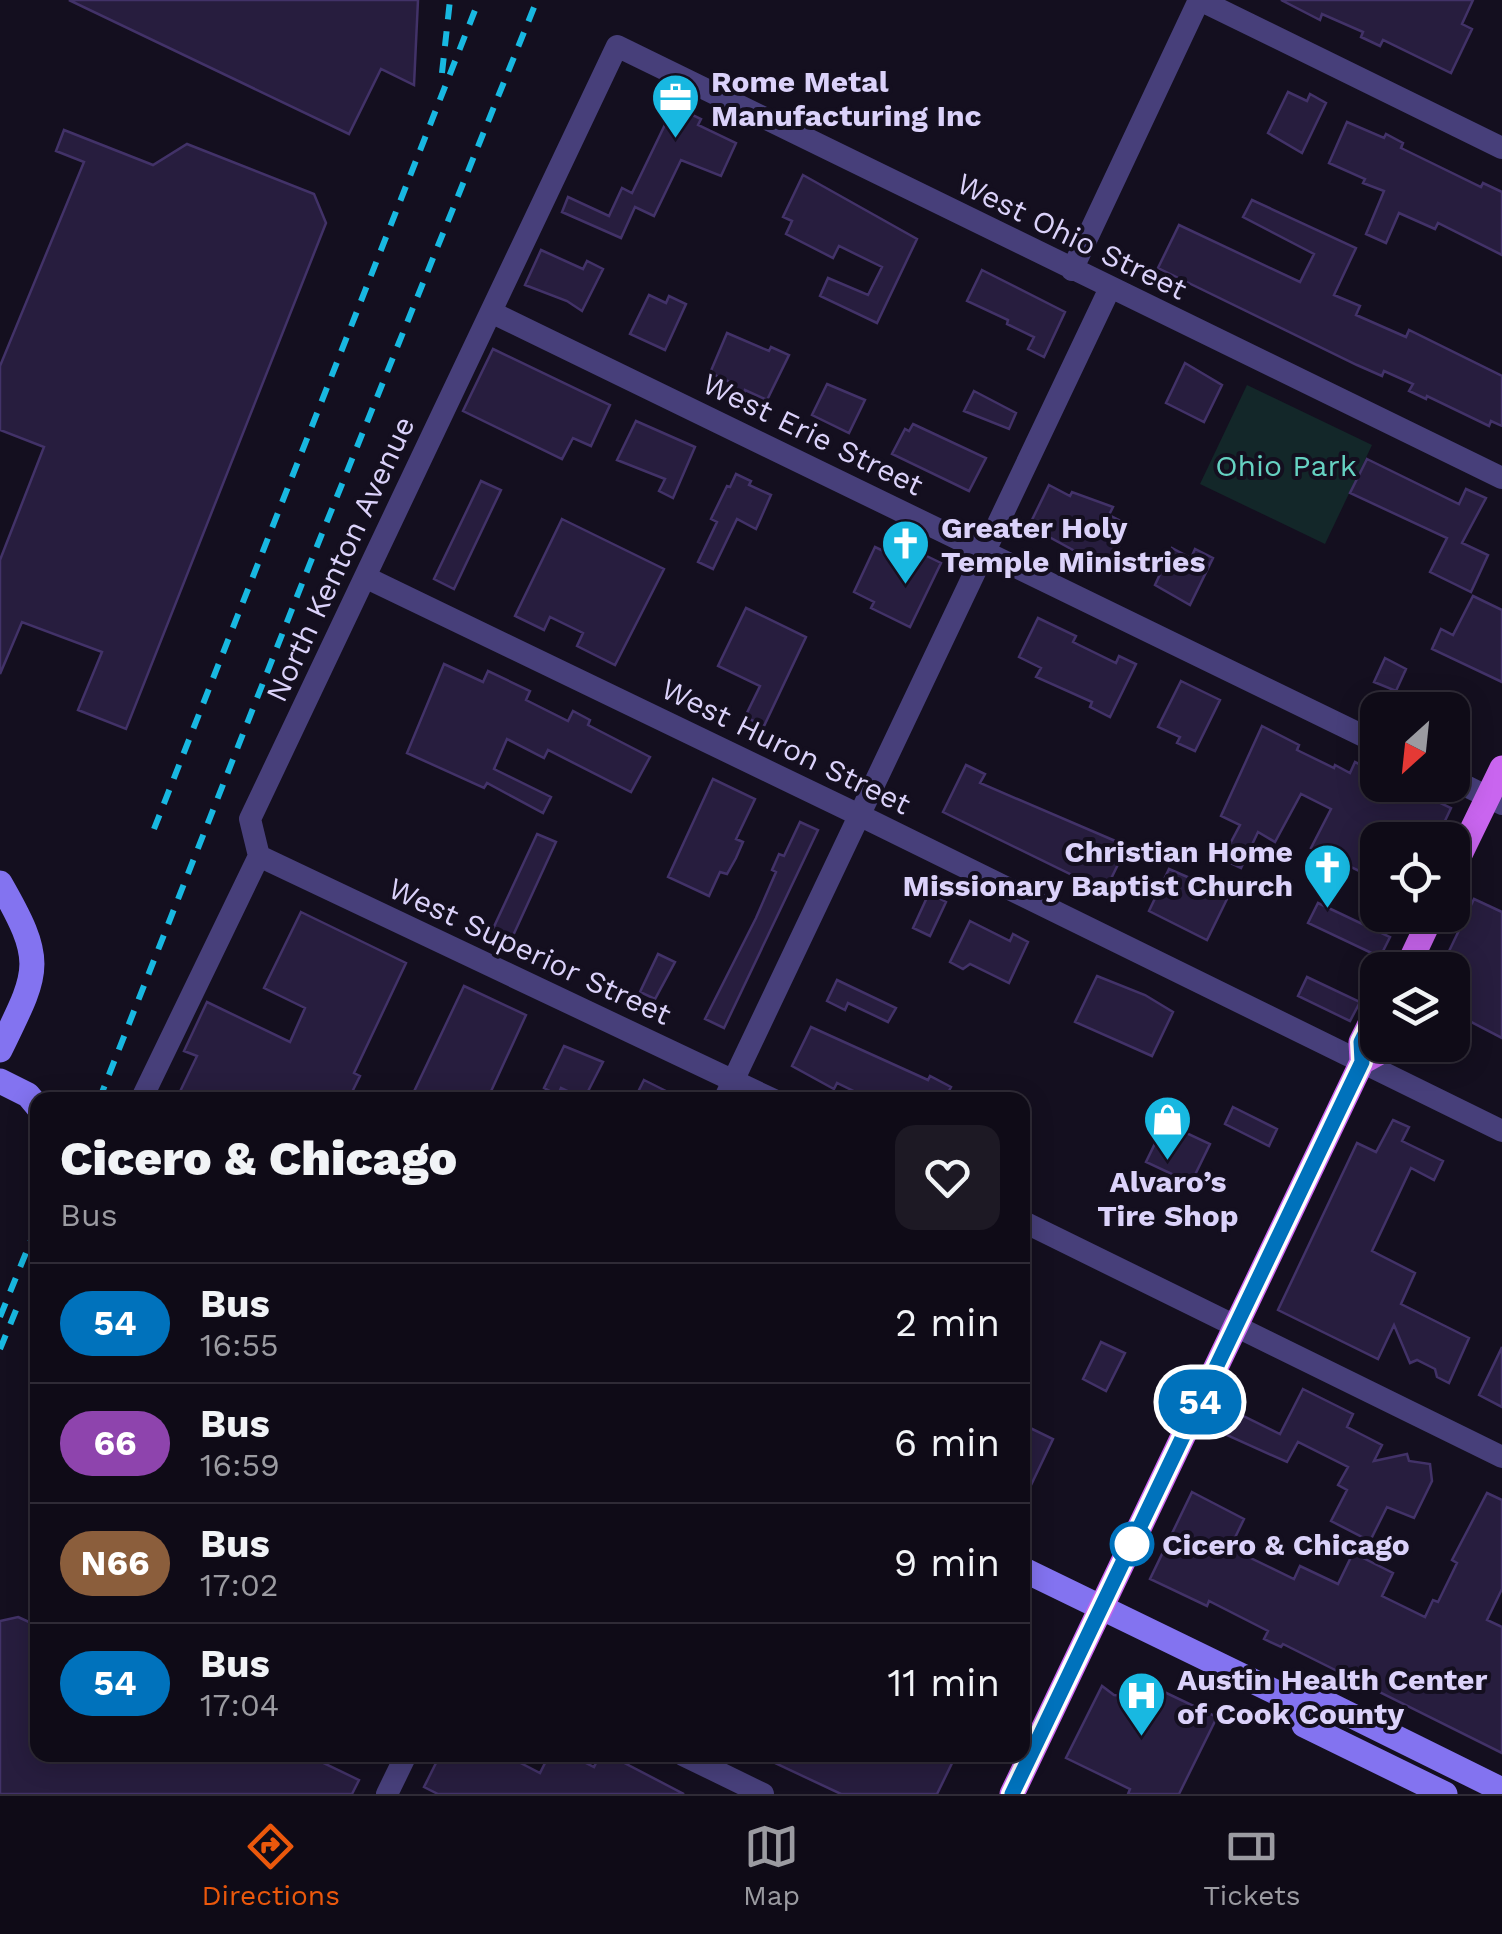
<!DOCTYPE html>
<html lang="en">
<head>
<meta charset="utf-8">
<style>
	body { margin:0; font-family:"Work Sans",sans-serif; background:#1d1924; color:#f1f3f6; height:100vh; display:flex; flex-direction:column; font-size:38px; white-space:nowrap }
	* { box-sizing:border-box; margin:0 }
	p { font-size:32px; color:#9b9ba1 }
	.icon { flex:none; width:55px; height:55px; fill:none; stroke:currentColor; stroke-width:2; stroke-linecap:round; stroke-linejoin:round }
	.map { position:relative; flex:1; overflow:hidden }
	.sheet { position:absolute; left:30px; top:1092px; width:1000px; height:670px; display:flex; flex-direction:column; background:#0f0b17; border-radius:20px; box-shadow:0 5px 25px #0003,0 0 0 2px #2f2b36 }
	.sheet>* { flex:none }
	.badge { padding:0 20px; border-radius:32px; font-size:35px; line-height:65px }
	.needle { width:65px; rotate:207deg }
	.buttons { position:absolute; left:1360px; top:692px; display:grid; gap:20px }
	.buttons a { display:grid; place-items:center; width:110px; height:110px; border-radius:20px; background:#0f0b17; box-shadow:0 5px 25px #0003,0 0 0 2px #2f2b36; font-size:50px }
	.map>.badge { position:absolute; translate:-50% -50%; box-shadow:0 0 0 5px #fff }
	.round { display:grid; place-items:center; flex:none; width:105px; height:105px; border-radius:20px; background:#1d1924 }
	.summary { display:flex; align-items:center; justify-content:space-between; height:170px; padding:0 30px }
	h1 { font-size:48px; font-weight:800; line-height:75px }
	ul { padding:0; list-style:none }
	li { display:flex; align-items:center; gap:30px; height:120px; padding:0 30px; border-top:2px solid #2f2b36 }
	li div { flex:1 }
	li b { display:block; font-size:38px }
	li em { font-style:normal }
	li .badge { min-width:110px; font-weight:700; text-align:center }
	.menu { display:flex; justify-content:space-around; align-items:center; height:140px; border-top:2px solid #2f2b36; background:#0f0b17; font-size:28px; color:#9b9ba1 }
	.menu a { display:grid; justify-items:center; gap:5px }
	.menu .on { color:#ea580c }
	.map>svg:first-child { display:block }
	.green { fill:#132729 }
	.building { fill:#271d3e; stroke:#423268; stroke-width:2.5 }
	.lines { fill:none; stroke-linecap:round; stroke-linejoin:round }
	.street { stroke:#473f7a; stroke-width:22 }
	.secondary { stroke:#8373f0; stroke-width:25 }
	.primary { stroke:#c965ef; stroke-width:25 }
	.rail { stroke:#18b8e1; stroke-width:6; stroke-dasharray:15 12; stroke-linecap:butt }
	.line-casing { stroke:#fff; stroke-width:22 }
	.line { stroke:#0072bc; stroke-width:15 }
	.stop-dot { fill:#fff; stroke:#0072bc; stroke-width:5 }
	.labels { text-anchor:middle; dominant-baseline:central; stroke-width:8; stroke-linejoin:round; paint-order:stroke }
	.poi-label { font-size:30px; font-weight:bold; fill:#dbd2fa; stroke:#140f1f; text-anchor:start }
	.street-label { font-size:30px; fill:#dbd2fa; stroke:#140f1f }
	.park-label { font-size:30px; fill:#66d2c2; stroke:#140f1f }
	.stop-label { font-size:30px; font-weight:bold; fill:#dbd2fa; stroke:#140f1f; text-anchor:start }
</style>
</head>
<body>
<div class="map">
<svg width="1502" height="1794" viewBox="0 0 1502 1794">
	<rect width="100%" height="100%" fill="#140f1f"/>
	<path class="green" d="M 1247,385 L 1372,445 L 1325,544 L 1200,484 Z"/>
	<path class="building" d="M 69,0 L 418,0 L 414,85 L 381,69 L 349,134 Z
		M 1281,0 L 1473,0 L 1462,24 L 1472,29 L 1451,73 L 1383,40 L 1380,46 L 1361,37 L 1363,32 L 1322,14 L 1320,20 Z
		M 1288,92 L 1307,101 L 1310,94 L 1326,103 L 1302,153 L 1268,133 Z
		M 674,106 L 701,119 L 698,125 L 736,143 L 721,176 L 681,160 L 654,216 L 635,207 L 621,238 L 562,212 L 568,197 L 609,216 L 622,188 L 632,193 Z
		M 1347,122 L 1384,138 L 1386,134 L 1403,143 L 1401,148 L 1481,187 L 1483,183 L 1502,192 L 1502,255 L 1438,223 L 1435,229 L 1399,213 L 1386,243 L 1366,234 L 1384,191 L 1363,183 L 1365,179 L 1329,163 Z
		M 64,130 L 153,165 L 187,144 L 314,194 L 326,223 L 126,729 L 78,710 L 102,652 L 22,622 L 0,674 L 0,560 L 44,447 L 0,430 L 0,366 L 84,162 L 56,151 Z
		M 803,175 L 917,239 L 877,323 L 820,296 L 828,278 L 868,295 L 882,267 L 839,246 L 833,258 L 786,234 L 792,221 L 783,217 Z
		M 1252,200 L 1356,248 L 1334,295 L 1360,306 L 1356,315 L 1406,337 L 1409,330 L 1502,376 L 1502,426 L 1491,421 L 1489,426 L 1427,396 L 1426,399 L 1409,391 L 1413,384 L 1384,371 L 1382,376 L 1357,365 L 1158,268 L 1179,225 L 1300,282 L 1314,254 L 1243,217 Z
		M 541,250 L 583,269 L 587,261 L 603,269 L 582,311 L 567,301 L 525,285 Z
		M 982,270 L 1065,312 L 1044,357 L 1028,349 L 1034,337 L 1007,324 L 1008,320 L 967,301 Z
		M 649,295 L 666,303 L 669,296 L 686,304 L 665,350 L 630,334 Z
		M 727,333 L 769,351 L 771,347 L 789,355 L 767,400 L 745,390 L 743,396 L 727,390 L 730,382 L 710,373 Z
		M 493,349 L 610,405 L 591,446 L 573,438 L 562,459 L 463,411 Z
		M 1185,363 L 1222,385 L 1204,422 L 1166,403 Z
		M 827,384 L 865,400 L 849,433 L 812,415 Z
		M 974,391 L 1016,413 L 1009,429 L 964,411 Z
		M 636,421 L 695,447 L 673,498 L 659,491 L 665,479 L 617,460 Z
		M 913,424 L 986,458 L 969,491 L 892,454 L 905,429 L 909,431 Z
		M 1367,459 L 1459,504 L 1466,489 L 1486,498 L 1462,543 L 1488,555 L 1471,592 L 1430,572 L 1447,538 L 1350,493 Z
		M 736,474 L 751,481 L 749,485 L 771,495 L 756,529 L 737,519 L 713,569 L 698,562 L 717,522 L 711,519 L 727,486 L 730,487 Z
		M 481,481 L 501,490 L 454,589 L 434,579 Z
		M 1049,485 L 1070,496 L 1072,492 L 1113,507 L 1109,515 L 1129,525 L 1108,569 L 1029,526 Z
		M 562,519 L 664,569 L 615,665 L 577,646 L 583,633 L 550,617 L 544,630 L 515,616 Z
		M 902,544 L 941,563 L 910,627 L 871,608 L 874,602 L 854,592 L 875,547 L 896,557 Z
		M 1172,548 L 1191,558 L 1195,549 L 1213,558 L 1190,605 L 1155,585 Z
		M 1473,596 L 1502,610 L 1502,682 L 1432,649 L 1441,629 L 1453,635 Z
		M 746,608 L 806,637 L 764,726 L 745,717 L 760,686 L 718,666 Z
		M 1038,618 L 1076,636 L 1073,642 L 1116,663 L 1119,656 L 1136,664 L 1110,717 L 1090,707 L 1092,702 L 1036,677 L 1041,668 L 1019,657 Z
		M 1385,658 L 1406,669 L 1396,691 L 1374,682 Z
		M 444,664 L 483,682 L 488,671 L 530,691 L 526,700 L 568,721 L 573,711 L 590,720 L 588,725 L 650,757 L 631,792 L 548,750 L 544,758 L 507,739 L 494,769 L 551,797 L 543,813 L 487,783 L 484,788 L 407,753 Z
		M 1181,681 L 1220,700 L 1195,751 L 1177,743 L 1180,737 L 1158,727 Z
		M 1262,726 L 1299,745 L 1297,750 L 1334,768 L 1335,765 L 1350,773 L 1355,762 L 1378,773 L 1378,785 L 1403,785 L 1451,808 L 1436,840 L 1378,840 L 1378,880 L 1311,848 L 1331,809 L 1301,794 L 1275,842 L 1258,832 L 1241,868 L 1222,859 L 1240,825 L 1221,816 Z
		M 966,765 L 985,774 L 980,783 L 1127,846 L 1105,891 L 943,812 Z
		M 713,779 L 755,799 L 736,839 L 743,842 L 736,858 L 727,874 L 720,872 L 709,896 L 668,877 Z
		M 800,822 L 818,830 L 724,1028 L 705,1019 L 756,918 L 776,872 L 772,870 L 779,854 L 784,856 Z
		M 537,834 L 556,842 L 511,940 L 492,931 Z
		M 1169,869 L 1229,895 L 1207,940 L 1149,911 Z
		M 929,893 L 946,902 L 930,936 L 913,928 Z
		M 1474,899 L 1502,912 L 1502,1038 L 1452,1012 L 1452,970 L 1440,970 Z
		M 1318,903 L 1390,937 L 1380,957 L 1308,923 Z
		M 301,912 L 406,963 L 354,1073 L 360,1076 L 348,1100 L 176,1100 L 197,1056 L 184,1051 L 207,1002 L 290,1042 L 305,1008 L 264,988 Z
		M 970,921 L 1010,941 L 1013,934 L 1028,942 L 1009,983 L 970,964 L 963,969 L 950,962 Z
		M 658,954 L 675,962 L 655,999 L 640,992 Z
		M 1097,976 L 1145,995 L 1173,1012 L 1152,1056 L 1075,1022 Z
		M 1307,977 L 1360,1002 L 1350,1021 L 1298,996 Z
		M 837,980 L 896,1008 L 888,1022 L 848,1003 L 845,1010 L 827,1001 Z
		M 464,986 L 526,1015 L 487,1100 L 410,1100 Z
		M 811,1027 L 928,1080 L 930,1076 L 951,1087 L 944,1100 L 872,1100 L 837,1083 L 834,1089 L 792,1066 Z
		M 564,1046 L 603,1062 L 584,1099 L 561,1088 L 558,1095 L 544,1088 Z
		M 644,1080 L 684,1100 L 634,1100 Z
		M 1233,1107 L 1277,1129 L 1269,1146 L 1225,1124 Z
		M 1393,1120 L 1409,1127 L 1402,1141 L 1443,1161 L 1434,1180 L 1411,1168 L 1372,1251 L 1415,1273 L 1401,1304 L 1469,1338 L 1449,1383 L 1437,1377 L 1435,1369 L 1417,1360 L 1410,1363 L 1394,1325 L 1378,1359 L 1278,1310 L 1357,1143 L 1376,1152 Z
		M 1165,1123 L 1210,1144 L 1191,1183 L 1146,1162 Z
		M 1101,1342 L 1125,1353 L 1106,1391 L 1083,1379 Z
		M 1502,1347 L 1502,1407 L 1479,1395 Z
		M 1303,1389 L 1353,1414 L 1347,1427 L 1382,1445 L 1374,1461 L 1407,1454 L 1409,1461 L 1430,1464 L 1432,1481 L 1414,1518 L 1387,1507 L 1370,1541 L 1331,1521 L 1347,1490 L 1338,1485 L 1348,1467 L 1298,1442 L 1287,1462 L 1220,1432 L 1231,1410 L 1280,1434 Z
		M 1022,1424 L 1053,1439 L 1022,1504 Z
		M 1192,1492 L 1244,1519 L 1230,1548 L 1294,1579 L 1300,1566 L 1338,1584 L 1353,1553 L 1393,1573 L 1382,1596 L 1425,1617 L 1433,1600 L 1438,1602 L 1457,1563 L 1452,1560 L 1487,1493 L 1502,1500 L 1502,1589 L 1487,1620 L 1502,1627 L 1502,1753 L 1283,1644 L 1281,1647 L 1264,1639 L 1268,1631 L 1209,1601 L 1207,1606 L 1150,1579 Z
		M 18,1617 L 38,1626 L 38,1755 L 307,1755 L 359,1780 L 352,1794 L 0,1794 L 0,1621 Z
		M 1137,1679 L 1217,1717 L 1179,1794 L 1128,1794 L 1130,1789 L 1066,1758 L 1102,1686 L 1114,1695 L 1123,1696 L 1134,1688 Z
		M 440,1755 L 515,1755 L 513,1759 L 540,1773 L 549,1755 L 570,1755 L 594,1767 L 600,1755 L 609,1755 L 684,1794 L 438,1794 L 424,1787 Z
		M 758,1755 L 956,1755 L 937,1794 L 841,1794 Z"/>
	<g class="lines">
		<path class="street" d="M 1200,0 L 1502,148
			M 1072,270 L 1199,0
			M 491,312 L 1378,743
			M 365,577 L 859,815 L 1502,1131
			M 1452,779 L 1502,804
			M 259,856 L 774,1100
			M 141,1100 L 259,856 L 250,819 L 617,46 L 1502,478
			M 724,1100 L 1110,288
			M 1022,1221 L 1502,1457
			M 683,1755 L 763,1794
			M 387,1794 L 406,1755"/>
		<path class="secondary" d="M 0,883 C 46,963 39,970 0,1050
			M 0,1081 L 28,1095 L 38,1107
			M 1022,1569 L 1300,1704
			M 1300,1704 L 1314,1697 L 1502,1790
			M 1300,1704 L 1304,1725 L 1445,1794"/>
		<path class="primary" d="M 1452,871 L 1502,768
			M 1406,970 L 1432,915
			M 1362,1062 L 1380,1052 L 1383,1045
			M 1012,1794 L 1362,1062 L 1361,1042 L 1378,1008"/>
		<path class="rail" d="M 442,73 L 450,0
			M 154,829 L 479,0
			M 99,1100 L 309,566 L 537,0
			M 0,1317 L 38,1223
			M 0,1349 L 19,1303"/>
	</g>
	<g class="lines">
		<defs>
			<path id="line" d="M 1012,1794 L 1362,1062 L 1361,1042 L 1378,1008"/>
		</defs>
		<use href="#line" class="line-casing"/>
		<use href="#line" class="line"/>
	</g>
	<defs>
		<symbol id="office-pin" viewBox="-11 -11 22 30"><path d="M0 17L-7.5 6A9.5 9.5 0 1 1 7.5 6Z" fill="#18b8e1" stroke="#140f1f"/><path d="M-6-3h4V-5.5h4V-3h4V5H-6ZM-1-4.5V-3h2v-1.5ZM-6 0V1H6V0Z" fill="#fff"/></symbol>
		<symbol id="church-pin" viewBox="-11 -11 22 30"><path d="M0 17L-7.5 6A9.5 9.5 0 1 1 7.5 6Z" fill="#18b8e1" stroke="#140f1f"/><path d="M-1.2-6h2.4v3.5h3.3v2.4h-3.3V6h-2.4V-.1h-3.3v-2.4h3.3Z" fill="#fff"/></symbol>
		<symbol id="shop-pin" viewBox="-11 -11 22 30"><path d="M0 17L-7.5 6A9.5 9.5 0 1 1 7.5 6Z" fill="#18b8e1" stroke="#140f1f"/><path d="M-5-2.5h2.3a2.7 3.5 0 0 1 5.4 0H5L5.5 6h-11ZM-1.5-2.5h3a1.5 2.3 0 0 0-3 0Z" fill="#fff"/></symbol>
		<symbol id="hospital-pin" viewBox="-11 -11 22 30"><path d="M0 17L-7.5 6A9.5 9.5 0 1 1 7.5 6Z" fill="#18b8e1" stroke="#140f1f"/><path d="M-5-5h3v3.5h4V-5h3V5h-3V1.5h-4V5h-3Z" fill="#fff"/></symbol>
	</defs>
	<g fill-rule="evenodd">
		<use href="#office-pin" x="648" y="70" width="55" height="75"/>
		<use href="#church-pin" x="878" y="516" width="55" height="75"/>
		<use href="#church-pin" x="1300" y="840" width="55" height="75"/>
		<use href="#shop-pin" x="1140" y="1092" width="55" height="75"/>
		<use href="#hospital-pin" x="1114" y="1668" width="55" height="75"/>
	</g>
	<circle class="stop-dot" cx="1132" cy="1544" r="20"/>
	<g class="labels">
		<g class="poi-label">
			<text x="711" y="81">Rome Metal<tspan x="711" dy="34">Manufacturing Inc</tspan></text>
			<text x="941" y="527">Greater Holy<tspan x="941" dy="34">Temple Ministries</tspan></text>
			<text x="1293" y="851" text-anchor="end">Christian Home<tspan x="1293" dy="34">Missionary Baptist Church</tspan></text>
			<text x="1168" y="1181" text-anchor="middle">Alvaro’s<tspan x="1168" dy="34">Tire Shop</tspan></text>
			<text x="1177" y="1679">Austin Health Center<tspan x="1177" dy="34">of Cook County</tspan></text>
		</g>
		<g class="street-label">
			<text transform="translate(1072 236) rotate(26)">West Ohio Street</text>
			<text transform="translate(813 434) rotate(26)">West Erie Street</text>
			<text transform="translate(340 559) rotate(-65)">North Kenton Avenue</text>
			<text transform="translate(786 746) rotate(26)">West Huron Street</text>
			<text transform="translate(530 951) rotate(25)">West Superior Street</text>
		</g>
		<g class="park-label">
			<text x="1286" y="465">Ohio Park</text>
		</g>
		<g class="stop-label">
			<text x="1162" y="1544">Cicero &amp; Chicago</text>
		</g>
	</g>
</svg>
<div class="buttons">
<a><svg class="needle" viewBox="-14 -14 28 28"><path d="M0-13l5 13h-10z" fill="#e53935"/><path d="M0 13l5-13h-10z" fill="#9b9ba1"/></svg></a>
<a><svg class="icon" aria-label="locate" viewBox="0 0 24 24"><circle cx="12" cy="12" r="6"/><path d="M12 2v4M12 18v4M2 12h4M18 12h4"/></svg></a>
<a><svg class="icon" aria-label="layers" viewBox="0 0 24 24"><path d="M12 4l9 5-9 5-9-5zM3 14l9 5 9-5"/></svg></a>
</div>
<b class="badge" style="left:1200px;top:1402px;background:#0072bc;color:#fff">54</b>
<section class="sheet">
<div class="summary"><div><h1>Cicero &amp; Chicago</h1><p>Bus</p></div><a class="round"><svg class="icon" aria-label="heart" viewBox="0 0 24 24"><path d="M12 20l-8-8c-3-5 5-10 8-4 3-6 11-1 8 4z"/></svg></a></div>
<ul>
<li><span class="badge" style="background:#0072bc;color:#fff">54</span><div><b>Bus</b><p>16:55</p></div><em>2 min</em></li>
<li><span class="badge" style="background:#8e44ad;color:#fff">66</span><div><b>Bus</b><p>16:59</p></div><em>6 min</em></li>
<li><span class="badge" style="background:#8b5e3c;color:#fff">N66</span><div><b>Bus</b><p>17:02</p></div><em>9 min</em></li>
<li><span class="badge" style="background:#0072bc;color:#fff">54</span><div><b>Bus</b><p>17:04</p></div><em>11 min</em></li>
</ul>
</section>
</div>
<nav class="menu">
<a class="on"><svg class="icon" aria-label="directions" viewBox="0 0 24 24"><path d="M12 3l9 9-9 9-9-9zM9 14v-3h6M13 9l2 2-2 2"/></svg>Directions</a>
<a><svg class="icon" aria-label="map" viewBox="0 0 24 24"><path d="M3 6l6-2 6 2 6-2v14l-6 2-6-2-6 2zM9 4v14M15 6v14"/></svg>Map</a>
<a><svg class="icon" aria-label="tickets" viewBox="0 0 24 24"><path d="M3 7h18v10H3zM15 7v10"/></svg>Tickets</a>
</nav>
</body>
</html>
